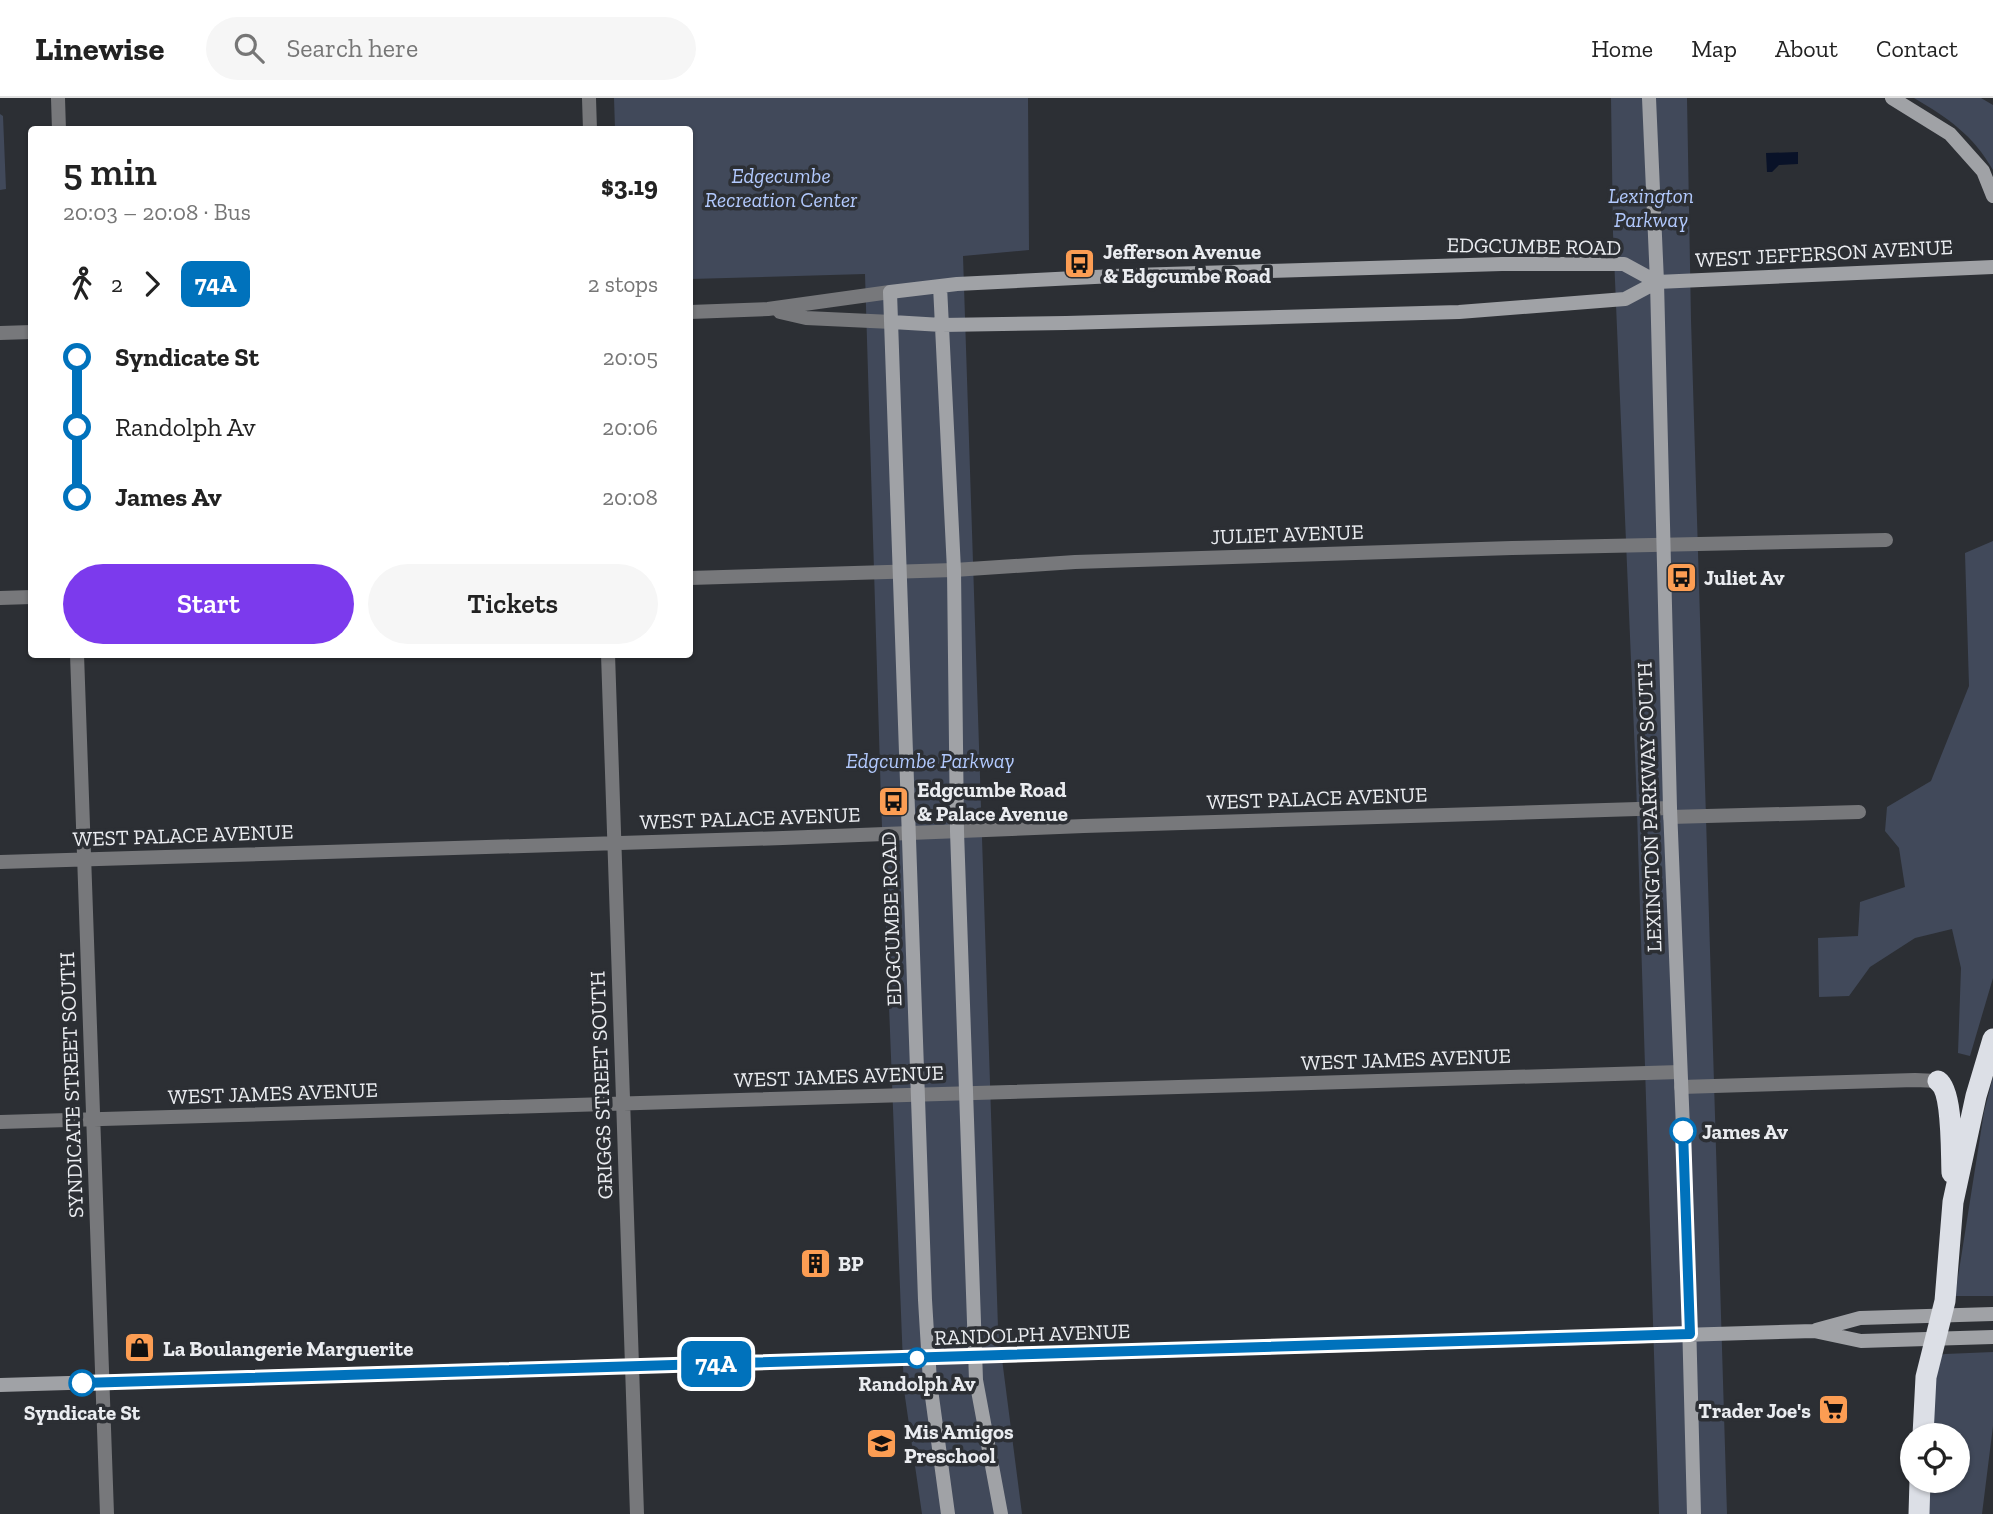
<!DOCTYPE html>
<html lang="en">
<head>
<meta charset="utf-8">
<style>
	body { margin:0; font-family:"Zilla Slab",serif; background:#f6f6f6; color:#222; height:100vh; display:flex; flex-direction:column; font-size:26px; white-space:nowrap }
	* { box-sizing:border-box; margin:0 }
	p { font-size:23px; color:#767676 }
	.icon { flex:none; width:38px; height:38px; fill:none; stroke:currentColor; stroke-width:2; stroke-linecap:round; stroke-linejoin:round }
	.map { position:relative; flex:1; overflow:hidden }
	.details { position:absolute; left:28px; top:28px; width:665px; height:532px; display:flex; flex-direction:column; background:#fff; border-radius:7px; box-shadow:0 2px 5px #0004 }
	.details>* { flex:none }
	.badge { padding:0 14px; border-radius:10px; font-size:24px; line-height:46px }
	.fabs { position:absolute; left:1900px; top:1325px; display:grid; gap:14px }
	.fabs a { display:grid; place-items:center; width:70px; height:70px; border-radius:50%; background:#fff; box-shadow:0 2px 5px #0004; font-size:35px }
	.map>.badge { position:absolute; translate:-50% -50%; box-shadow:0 0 0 4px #fff }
	.legs { display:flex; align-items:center; gap:10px; height:77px; padding:0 35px; font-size:23px }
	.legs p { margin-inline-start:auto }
	.head { display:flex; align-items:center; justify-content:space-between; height:119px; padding:0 35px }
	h1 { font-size:38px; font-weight:600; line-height:52px }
	.cta { display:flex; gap:14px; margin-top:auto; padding:14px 35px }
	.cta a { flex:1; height:80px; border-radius:42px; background:#7c3aed; color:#fff; font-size:28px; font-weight:600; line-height:80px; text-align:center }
	.cta a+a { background:#f6f6f6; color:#222 }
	ul { padding:0 35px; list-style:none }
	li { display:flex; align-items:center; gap:24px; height:70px; font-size:26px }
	li i { display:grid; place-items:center; width:10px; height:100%; margin:0 9px; background:currentColor }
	li i::after { content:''; width:18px; height:18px; margin:-9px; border:5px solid; border-radius:50%; background:#fff }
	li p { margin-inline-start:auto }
	li:first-child i { background:linear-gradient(#0000 50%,currentColor 0) }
	li:last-child i { background:linear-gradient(currentColor 50%,#0000 0) }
	header { display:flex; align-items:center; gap:42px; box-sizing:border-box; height:98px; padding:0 35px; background:#fff; border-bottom:2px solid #e0e0e0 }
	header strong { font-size:33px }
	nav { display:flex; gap:38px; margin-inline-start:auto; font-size:24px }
	.search { width:490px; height:63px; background:#f6f6f6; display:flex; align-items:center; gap:18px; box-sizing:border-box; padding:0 24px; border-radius:38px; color:#767676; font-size:26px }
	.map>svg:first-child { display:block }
	.green { fill:#41495a }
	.water { fill:#091228 }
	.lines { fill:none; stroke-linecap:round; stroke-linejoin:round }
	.street { stroke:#77787b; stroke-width:14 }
	.secondary { stroke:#a0a2a6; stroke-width:14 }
	.highway { stroke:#dcdfe6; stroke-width:21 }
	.line-1-casing { stroke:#fff; stroke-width:16 }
	.line-1 { stroke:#0072bc; stroke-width:10 }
	.stop-1-dot { fill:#fff; stroke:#0072bc; stroke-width:3.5 }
	.labels { text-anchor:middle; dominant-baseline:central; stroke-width:7; stroke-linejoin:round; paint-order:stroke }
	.park-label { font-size:21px; font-style:italic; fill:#b2c9fd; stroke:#2c2f34 }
	.street-label { font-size:21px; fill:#eaecf0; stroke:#2c2f34 }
	.poi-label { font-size:21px; font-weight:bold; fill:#eaecf0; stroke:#2c2f34; text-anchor:start }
	.stop-label { font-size:21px; font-weight:bold; fill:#eaecf0; stroke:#2c2f34 }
</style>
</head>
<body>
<header>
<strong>Linewise</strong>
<div class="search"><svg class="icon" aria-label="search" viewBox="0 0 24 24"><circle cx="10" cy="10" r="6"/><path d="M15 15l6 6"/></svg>Search here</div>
<nav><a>Home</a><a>Map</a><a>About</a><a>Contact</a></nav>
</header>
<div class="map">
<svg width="1993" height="1416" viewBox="0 0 1993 1416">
	<rect width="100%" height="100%" fill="#2c2f34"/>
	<path class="green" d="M 614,0 L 1028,0 L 1029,152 L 963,158 L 998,1230 L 1022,1416 L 922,1416 L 904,1292 L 881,703 L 865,176 L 690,181 L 690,32 L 615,31 Z
		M 1611,0 L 1687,0 L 1691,222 L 1727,1416 L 1659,1416 L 1636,681 L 1613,135 Z
		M 1914,0 L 1981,0 L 1993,7 L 1993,72 C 1973,37 1948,20 1914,0 Z
		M 0,16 L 3,18 L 6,91 L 0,92 Z
		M 1993,443 L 1993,880 L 1970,958 L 1958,955 L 1961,870 L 1952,831 L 1915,840 L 1870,869 L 1849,898 L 1819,899 L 1818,840 L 1858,838 L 1860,804 L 1905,789 L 1899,750 L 1885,733 L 1887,709 L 1931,683 L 1969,588 L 1965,455 Z
		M 1993,979 L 1993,1198 L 1955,1198 L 1984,1014 Z
		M 1993,1254 L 1993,1328 L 1982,1416 L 1926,1416 L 1928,1383 L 1958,1382 L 1958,1337 L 1931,1337 L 1937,1264 L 1941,1257 L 1945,1256 Z"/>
	<path class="water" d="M 1798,54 L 1798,66 L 1779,67 L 1772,74 L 1767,74 L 1766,55 Z"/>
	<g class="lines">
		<path class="street" d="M 58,0 L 59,32
			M 589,0 L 590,32
			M 690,214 L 768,211 L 890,194
			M 780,214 L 806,220 L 892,224
			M 0,235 L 32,234
			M 690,480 L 954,472 L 1075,464 L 1512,450 L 1886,442
			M 0,500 L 32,499
			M 77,556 L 107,1416
			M 608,556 L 637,1416
			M 1670,719 L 1859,714
			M 0,764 L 783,740 L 1084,728 L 1670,710
			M 1681,989 L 1915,982 L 1938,983
			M 0,1024 L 1680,974"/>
		<path class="secondary" d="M 1649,0 L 1657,184 L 1670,710 L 1686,1105 L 1694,1416
			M 1892,0 L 1950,36 L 1983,73 L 1993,98
			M 940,188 L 954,472 L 957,733 L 976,1282 L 1001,1416
			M 892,224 L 942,227 L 1066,225 L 1459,214 L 1625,201 L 1657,184 L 1993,169
			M 1816,1232 L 1860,1220 L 1993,1216
			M 0,1287 L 1814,1233 L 1861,1243 L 1993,1239
			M 948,1416 L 930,1284 L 925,1202 L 890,194 L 957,186 L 1134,177 L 1502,166 L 1624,166 L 1657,184"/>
		<path class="highway" d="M 1938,983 C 1953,993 1951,1055 1952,1075
			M 1923,1337 L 1926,1279 L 1945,1203 L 1953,1104 L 1976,998 L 1993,941
			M 1919,1416 L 1920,1382"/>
	</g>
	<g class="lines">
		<defs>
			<path id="line-1" d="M 82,1285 L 1690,1236 L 1683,1033"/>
		</defs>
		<use href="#line-1" class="line-1-casing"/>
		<use href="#line-1" class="line-1"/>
	</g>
	<defs>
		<symbol id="bus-square" viewBox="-11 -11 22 22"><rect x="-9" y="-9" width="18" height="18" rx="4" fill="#fc9d53" stroke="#2c2f34"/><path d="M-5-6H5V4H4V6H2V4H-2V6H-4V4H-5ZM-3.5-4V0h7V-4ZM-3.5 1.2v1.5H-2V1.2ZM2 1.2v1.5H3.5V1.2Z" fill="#111"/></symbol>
		<symbol id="building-square" viewBox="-11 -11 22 22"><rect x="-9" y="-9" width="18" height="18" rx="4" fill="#fc9d53" stroke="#2c2f34"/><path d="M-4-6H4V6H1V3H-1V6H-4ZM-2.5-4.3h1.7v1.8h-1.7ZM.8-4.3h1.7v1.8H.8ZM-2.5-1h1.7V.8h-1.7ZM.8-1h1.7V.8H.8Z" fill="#111"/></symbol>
		<symbol id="shop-square" viewBox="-11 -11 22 22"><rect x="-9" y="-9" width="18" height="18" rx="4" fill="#fc9d53" stroke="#2c2f34"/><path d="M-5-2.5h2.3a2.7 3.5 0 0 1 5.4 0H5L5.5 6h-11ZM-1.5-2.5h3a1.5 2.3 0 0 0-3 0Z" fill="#111"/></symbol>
		<symbol id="supermarket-square" viewBox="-11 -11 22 22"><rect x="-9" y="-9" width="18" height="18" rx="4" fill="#fc9d53" stroke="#2c2f34"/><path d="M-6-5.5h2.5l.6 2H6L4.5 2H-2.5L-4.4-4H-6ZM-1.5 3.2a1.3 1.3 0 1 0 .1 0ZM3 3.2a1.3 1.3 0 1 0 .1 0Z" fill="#111"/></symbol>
		<symbol id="school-square" viewBox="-11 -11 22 22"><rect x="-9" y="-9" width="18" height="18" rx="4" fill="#fc9d53" stroke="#2c2f34"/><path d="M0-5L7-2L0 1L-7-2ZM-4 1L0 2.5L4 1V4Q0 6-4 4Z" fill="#111"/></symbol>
	</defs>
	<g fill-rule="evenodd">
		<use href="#bus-square" x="1062" y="148" width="35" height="35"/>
		<use href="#bus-square" x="1664" y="462" width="35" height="35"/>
		<use href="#bus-square" x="876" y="686" width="35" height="35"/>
		<use href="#building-square" x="798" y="1148" width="35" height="35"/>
		<use href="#shop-square" x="122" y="1232" width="35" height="35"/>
		<use href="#supermarket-square" x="1816" y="1294" width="35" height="35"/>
		<use href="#school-square" x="864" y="1328" width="35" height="35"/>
	</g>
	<g class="stop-1-dot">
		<circle cx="1683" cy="1033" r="12"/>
		<circle cx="917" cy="1260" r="9"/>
		<circle cx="82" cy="1285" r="12"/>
	</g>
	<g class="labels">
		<g class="park-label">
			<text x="781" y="77">Edgecumbe<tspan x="781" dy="24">Recreation Center</tspan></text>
			<text x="1651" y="97">Lexington<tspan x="1651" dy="24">Parkway</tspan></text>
			<text x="930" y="662">Edgcumbe Parkway</text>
		</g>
		<g class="street-label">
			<text transform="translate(1534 148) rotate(1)">EDGCUMBE ROAD</text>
			<text transform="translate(1824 155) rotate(-3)">WEST JEFFERSON AVENUE</text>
			<text transform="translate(1287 436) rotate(-2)">JULIET AVENUE</text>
			<text transform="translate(1317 700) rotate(-2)">WEST PALACE AVENUE</text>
			<text transform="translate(1649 709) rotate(-92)">LEXINGTON PARKWAY SOUTH</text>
			<text transform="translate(750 720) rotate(-2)">WEST PALACE AVENUE</text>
			<text transform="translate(183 737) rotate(-2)">WEST PALACE AVENUE</text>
			<text transform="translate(891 821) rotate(-92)">EDGCUMBE ROAD</text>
			<text transform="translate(1406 961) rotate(-2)">WEST JAMES AVENUE</text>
			<text transform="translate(839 978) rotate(-2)">WEST JAMES AVENUE</text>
			<text transform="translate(71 987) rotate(-92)">SYNDICATE STREET SOUTH</text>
			<text transform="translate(601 987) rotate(-92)">GRIGGS STREET SOUTH</text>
			<text transform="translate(273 995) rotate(-2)">WEST JAMES AVENUE</text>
			<text transform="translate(1032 1236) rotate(-2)">RANDOLPH AVENUE</text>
		</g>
		<g class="poi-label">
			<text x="1103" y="153">Jefferson Avenue<tspan x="1103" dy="24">&amp; Edgcumbe Road</tspan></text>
			<text x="1704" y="479">Juliet Av</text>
			<text x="917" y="691">Edgcumbe Road<tspan x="917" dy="24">&amp; Palace Avenue</tspan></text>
			<text x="838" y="1165">BP</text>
			<text x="163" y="1250">La Boulangerie Marguerite</text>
			<text x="1811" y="1312" text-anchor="end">Trader Joe's</text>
			<text x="904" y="1333">Mis Amigos<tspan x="904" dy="24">Preschool</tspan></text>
		</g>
		<g class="stop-label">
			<text x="1702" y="1033" text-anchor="start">James Av</text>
			<text x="917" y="1285">Randolph Av</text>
			<text x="82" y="1314">Syndicate St</text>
		</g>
	</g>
</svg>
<div class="fabs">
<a><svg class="icon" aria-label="locate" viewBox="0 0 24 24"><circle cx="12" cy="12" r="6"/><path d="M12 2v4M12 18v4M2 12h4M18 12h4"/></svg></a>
</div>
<b class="badge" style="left:716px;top:1266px;background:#0072bc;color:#fff">74A</b>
<section class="details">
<div class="head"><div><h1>5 min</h1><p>20:03 – 20:08 · Bus</p></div><b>$3.19</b></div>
<div class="legs"><svg class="icon" aria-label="walk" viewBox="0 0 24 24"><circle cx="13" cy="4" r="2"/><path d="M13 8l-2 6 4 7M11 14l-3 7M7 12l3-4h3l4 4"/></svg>2<svg class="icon" aria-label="forward" viewBox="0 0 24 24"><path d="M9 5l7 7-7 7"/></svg><b class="badge" style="background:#0072bc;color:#fff">74A</b><p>2 stops</p></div>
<ul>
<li><i style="color:#0072bc"></i><b>Syndicate St</b><p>20:05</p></li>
<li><i style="color:#0072bc"></i><span>Randolph Av</span><p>20:06</p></li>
<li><i style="color:#0072bc"></i><b>James Av</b><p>20:08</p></li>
</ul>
<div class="cta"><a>Start</a><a>Tickets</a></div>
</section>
</div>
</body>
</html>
